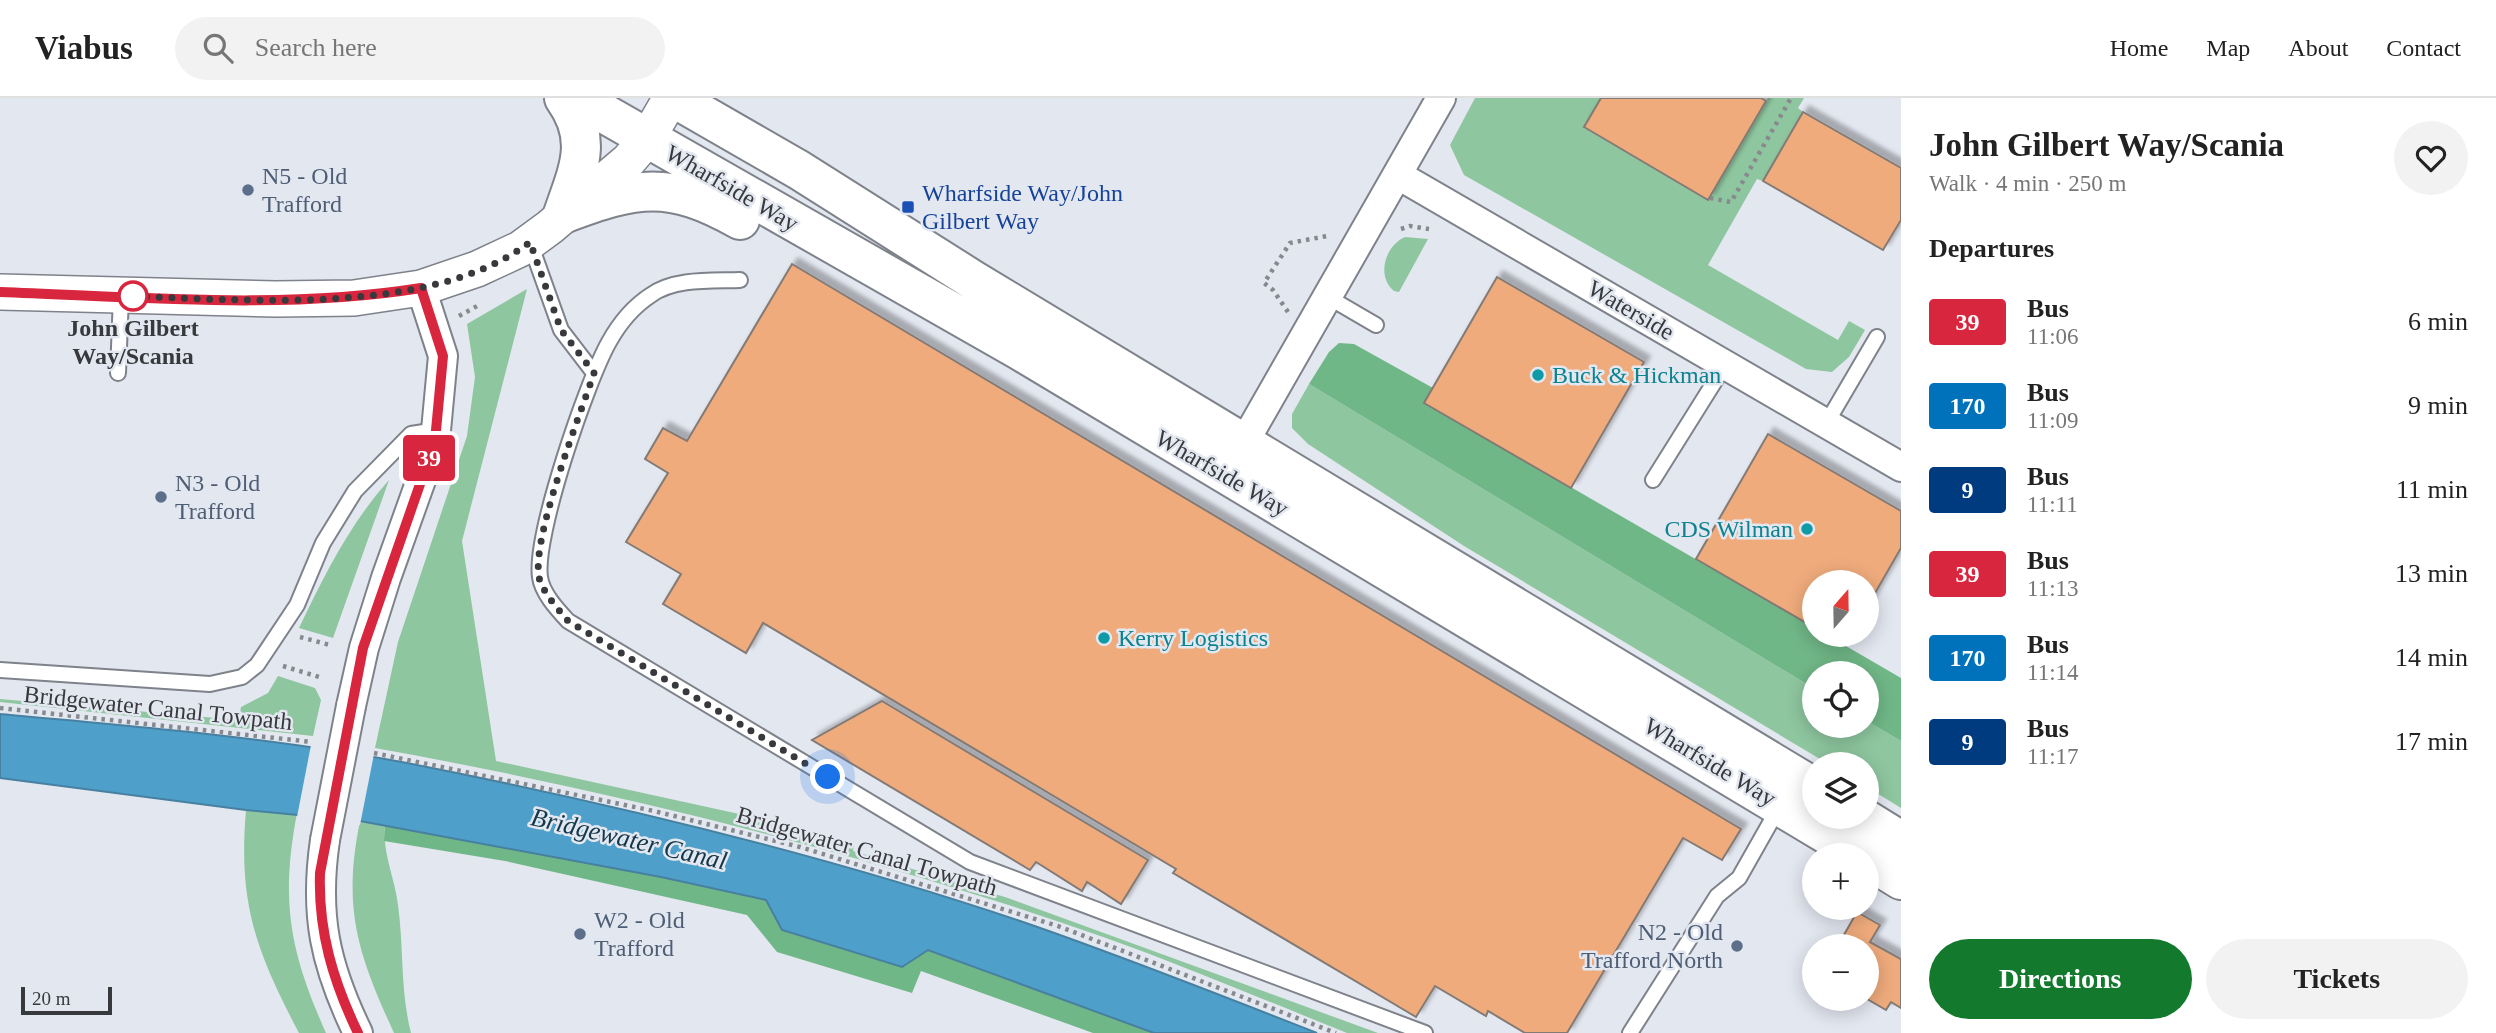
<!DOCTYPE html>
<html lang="en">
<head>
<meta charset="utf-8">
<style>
	body { margin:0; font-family:Georgia,serif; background:#f2f2f2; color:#222; height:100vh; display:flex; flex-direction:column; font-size:26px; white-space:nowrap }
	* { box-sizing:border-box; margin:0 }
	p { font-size:23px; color:#767676 }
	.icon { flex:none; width:38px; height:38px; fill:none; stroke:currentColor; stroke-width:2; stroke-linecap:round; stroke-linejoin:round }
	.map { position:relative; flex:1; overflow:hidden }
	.drawer { display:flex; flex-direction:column; background:#fff; width:595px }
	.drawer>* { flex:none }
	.badge { padding:0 14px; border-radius:5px; font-size:24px; line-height:46px }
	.needle { width:46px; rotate:20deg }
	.tools { position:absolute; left:1802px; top:472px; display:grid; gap:14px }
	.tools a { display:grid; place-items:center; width:77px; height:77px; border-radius:50%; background:#fff; box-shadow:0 4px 18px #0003; font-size:35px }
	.scale { position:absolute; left:21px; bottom:18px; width:91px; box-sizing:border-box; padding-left:7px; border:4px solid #38393d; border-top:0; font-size:19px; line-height:24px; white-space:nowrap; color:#38393d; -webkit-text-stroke:5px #e3e7f0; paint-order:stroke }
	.you { position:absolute; width:35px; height:35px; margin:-18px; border:5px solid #fff; border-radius:50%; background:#1a73e8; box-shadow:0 0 0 10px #1a73e833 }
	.map>.badge { position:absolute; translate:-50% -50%; box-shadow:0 0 0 4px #fff }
	h2 { padding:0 28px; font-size:26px; line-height:63px }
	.round { display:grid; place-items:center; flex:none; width:74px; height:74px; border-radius:37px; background:#f2f2f2 }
	.headline { display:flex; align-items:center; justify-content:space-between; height:119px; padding:0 28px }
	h1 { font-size:33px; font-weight:700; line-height:52px }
	.action { display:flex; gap:14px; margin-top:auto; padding:14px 28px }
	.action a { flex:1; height:80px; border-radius:42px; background:#137a2d; color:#fff; font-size:28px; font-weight:700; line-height:80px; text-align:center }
	.action a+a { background:#f2f2f2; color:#222 }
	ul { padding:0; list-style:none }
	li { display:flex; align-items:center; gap:21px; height:84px; padding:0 28px }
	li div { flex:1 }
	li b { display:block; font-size:26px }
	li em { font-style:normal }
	li .badge { min-width:77px; font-weight:700; text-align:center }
	header { display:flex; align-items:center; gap:42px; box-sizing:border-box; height:98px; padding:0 35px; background:#fff; border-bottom:2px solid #e0e0e0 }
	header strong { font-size:33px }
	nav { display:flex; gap:38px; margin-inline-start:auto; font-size:24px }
	.search { width:490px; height:63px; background:#f2f2f2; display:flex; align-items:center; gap:18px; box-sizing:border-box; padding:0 24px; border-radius:38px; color:#767676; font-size:26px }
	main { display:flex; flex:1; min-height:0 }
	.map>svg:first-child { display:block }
	.green { fill:#8ec69f }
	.forest { fill:#70b787 }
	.water { fill:#4e9fca; stroke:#4780a0; stroke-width:2 }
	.pier { fill:#e3e7f0 }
	.building { fill:#efab7c; stroke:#837a75; stroke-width:2; filter:url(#shadow) }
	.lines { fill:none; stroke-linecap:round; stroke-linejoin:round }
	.service-casing { stroke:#7e828a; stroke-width:18 }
	.minor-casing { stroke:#7e828a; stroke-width:32 }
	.tertiary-casing { stroke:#7e828a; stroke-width:38 }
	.trunk-casing { stroke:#7e828a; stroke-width:42 }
	.path { stroke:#87898f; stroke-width:4.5; stroke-dasharray:3.5 5; stroke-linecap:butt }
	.service { stroke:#fff; stroke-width:14 }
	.minor { stroke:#fff; stroke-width:28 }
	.tertiary { stroke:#fff; stroke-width:35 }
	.trunk { stroke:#fff; stroke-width:38 }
	.minor-bridge-casing { stroke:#7e828a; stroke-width:32; stroke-linecap:butt }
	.minor-bridge { stroke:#fff; stroke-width:28 }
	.line-casing { stroke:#fff; stroke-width:16 }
	.line { stroke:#d7263d; stroke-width:10 }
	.walk { stroke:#38393d; stroke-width:7; stroke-dasharray:0 12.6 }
	.service-dot { fill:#5c6f8a; stroke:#e3e7f0; stroke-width:2.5 }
	.transit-dot { fill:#1a4fb4; stroke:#e3e7f0; stroke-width:2.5 }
	.stop-dot { fill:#fff; stroke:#d7263d; stroke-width:3.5 }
	.culture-dot { fill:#0f9aa8; stroke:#e3e7f0; stroke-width:2.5 }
	.labels { text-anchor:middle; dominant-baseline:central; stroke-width:5; stroke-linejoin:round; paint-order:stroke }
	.service-label { font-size:24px; fill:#4e5e75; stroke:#e3e7f0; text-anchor:start }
	.street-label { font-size:24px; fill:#38393d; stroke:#e3e7f0 }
	.transit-label { font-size:24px; fill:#164399; stroke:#e3e7f0; text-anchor:start }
	.stop-label { font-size:24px; font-weight:bold; fill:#38393d; stroke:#e3e7f0 }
	.culture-label { font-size:24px; fill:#0d838f; stroke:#e3e7f0; text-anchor:start }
	.water-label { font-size:26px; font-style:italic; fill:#14384b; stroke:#e3e7f0 }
</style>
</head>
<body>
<header>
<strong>Viabus</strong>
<div class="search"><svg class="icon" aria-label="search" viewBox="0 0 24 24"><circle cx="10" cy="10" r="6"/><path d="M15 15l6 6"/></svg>Search here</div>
<nav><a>Home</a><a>Map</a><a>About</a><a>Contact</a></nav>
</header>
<main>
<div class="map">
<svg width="1901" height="935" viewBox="0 0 1901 935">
	<defs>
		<filter id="shadow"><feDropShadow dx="6" dy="-6" stdDeviation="2" flood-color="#0004"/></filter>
	</defs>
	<rect width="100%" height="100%" fill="#e3e7f0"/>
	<path class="green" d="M 1475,0 L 1601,0 L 1584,30 L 1708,102 L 1768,0 L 1804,0 L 1798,10 L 1803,14 L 1763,83 L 1757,81 L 1708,167 L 1838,242 L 1849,223 L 1865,232 L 1849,259 L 1832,274 L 1806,271 L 1464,77 L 1450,47 Z
		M 1405,139 L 1428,141 L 1399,194 L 1394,193 C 1376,178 1385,148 1405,139 Z
		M 527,191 L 462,443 L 496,663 L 753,719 L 854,745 L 853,753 L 1008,800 L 1378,935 L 1347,935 C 1267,903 1187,869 1106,840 C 868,756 624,695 375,650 L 398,544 L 467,338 L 475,279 L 467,226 Z
		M 1309,286 L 1815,591 L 1815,628 L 1867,628 L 1867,623 L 1901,643 L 1901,710 L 1867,689 L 1867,667 L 1830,667 L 1464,448 L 1308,346 L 1292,330 L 1292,316 Z
		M 389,382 L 333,540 L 299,530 C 325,476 349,427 389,382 Z
		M 278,578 L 315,590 L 321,602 L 313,638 L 0,604 L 0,601 L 239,622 L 241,609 L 268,595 Z
		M 246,712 L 297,715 C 280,804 290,854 326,935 L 299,935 C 256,853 238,806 246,712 Z
		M 360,723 L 385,727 C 382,755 395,780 398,807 C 404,850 400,892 411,935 L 394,935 C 358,856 342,811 360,723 Z"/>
	<path class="forest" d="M 1339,245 L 1354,246 L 1433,290 L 1425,305 L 1815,530 L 1815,537 L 1827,537 L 1901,580 L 1901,643 L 1867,623 L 1867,576 L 1815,576 L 1815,591 L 1309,286 L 1329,254 Z
		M 385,727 L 661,779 L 767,802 L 783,832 L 902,869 L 928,852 L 1154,935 L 1093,935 L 921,873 L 912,895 L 777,854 L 747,817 L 505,763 L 384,743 Z"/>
	<path class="water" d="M 0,616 C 135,628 274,640 407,665 C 615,706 822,756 1023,824 C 1122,858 1220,897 1317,935 L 1154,935 L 928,852 L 902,869 L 782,832 L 766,802 L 661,779 L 360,723 L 246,712 L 0,680 Z"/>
	<path class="pier" d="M 311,647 L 374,656 L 360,727 L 297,719 Z"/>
	<path class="building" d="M 1601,0 L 1761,0 L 1766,3 L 1708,102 L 1584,29 Z
		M 1803,14 L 1901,70 L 1901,122 L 1883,152 L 1763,83 Z
		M 792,166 L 1741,731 L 1722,762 L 1683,740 L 1567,935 L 1525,935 L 1488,913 L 1486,918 L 1435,888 L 1416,919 L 1173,775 L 1176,771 L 763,525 L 746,555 L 663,506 L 681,476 L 626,444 L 668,375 L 645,361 L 663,330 L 687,343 Z
		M 1497,179 L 1644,264 L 1571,390 L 1424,305 Z
		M 1768,336 L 1901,413 L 1901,450 L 1867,509 L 1867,485 L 1815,485 L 1815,530 L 1696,461 Z
		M 1827,537 L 1851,537 L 1845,548 Z
		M 882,603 L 1148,762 L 1121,806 L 1087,784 L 1082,793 L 1036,764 L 1030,772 L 812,642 Z
		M 1857,814 L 1880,827 L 1870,844 L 1901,861 L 1901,910 L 1891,904 L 1886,912 L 1867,901 L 1867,849 L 1837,849 Z"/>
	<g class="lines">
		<defs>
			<path id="service" d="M 530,145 L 561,232 L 594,275
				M 740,182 C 711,183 675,180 651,197 C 634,208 619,226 609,244 C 587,283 534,438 540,479 C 542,495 557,511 568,523 L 970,764 L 1425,935
				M 1328,199 L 1376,227
				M 118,275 L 121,198
				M 1826,326 L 1877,239
				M 1653,382 L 1725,267
				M 0,572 L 210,586 L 242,579 L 257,567 L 297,507 L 323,445 L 355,393 L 411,336 L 437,332
				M 1630,935 L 1717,798 L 1739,780 L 1778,711"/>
			<path id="minor" d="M 1398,77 L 1901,369
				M 1234,362 L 1441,0
				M 351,608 L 364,550 L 386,480 L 435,343 L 443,258 L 421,190
				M 325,742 C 314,817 325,867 358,935"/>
			<path id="tertiary" d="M 0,194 L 276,201 L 354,200 L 421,190 L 477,171 L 520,151 L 550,129 L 629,62 L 647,41 L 671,0"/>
			<path id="trunk" d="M 577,0 L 1019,252 L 1863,758
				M 674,0 L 799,72 L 973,182 L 1815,690
				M 563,116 C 637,88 669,82 740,122
				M 563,116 C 578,72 594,42 564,0
				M 1862,719 L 1901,743
				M 1867,761 L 1901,782"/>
		</defs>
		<use href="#service" class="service-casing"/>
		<use href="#minor" class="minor-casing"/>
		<use href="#tertiary" class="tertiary-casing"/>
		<use href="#trunk" class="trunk-casing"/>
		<path class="path" d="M 1710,100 L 1731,104 L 1791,0
			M 1401,131 L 1410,128 L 1429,131
			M 1288,214 L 1273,192 L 1264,185 L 1290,145 L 1327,138
			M 459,218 L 479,207
			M 300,539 L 330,547
			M 283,568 L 319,579
			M 0,610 L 312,644
			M 374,655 L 654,713 L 800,749 L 1058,828 L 1336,935"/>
		<use href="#service" class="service"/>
		<use href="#minor" class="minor"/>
		<use href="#tertiary" class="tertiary"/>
		<use href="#trunk" class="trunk"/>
		<defs>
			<path id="minor-bridge" d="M 325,742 L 351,608"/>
		</defs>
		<use href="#minor-bridge" class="minor-bridge-casing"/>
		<use href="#minor-bridge" class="minor-bridge"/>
	</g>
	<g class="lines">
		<defs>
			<path id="line" d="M 0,194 C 140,199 283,212 421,190 L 443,258 L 435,343 L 363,550 L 320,775 C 318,833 333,883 358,935"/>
		</defs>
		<use href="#line" class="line-casing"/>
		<use href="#line" class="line"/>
		<path class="walk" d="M 133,198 L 121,198 C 240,201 431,220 530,144 L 561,232 L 594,275 C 581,315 528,447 540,483 C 546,498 558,511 568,523 L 828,679"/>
	</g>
	<g class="service-dot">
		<circle cx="248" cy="92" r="7"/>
		<circle cx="161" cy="399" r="7"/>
		<circle cx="580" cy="836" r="7"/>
		<circle cx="1737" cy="848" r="7"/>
	</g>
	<rect class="transit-dot" x="901" y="102" width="14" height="14" rx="3.5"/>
	<circle class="stop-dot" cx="133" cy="198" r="14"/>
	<g class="culture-dot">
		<circle cx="1538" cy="277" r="7"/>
		<circle cx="1807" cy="431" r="7"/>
		<circle cx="1104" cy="540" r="7"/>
	</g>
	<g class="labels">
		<g class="service-label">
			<text x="262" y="78">N5 - Old<tspan x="262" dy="28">Trafford</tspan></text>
			<text x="175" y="385">N3 - Old<tspan x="175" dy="28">Trafford</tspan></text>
			<text x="594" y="822">W2 - Old<tspan x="594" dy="28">Trafford</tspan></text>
			<text x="1723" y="834" text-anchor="end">N2 - Old<tspan x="1723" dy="28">Trafford North</tspan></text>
		</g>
		<g class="street-label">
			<text transform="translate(732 90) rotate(30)">Wharfside Way</text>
			<text transform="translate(1631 212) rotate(30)">Waterside</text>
			<text transform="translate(1222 375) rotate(30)">Wharfside Way</text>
			<text transform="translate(158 610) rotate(6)">Bridgewater Canal Towpath</text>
			<text transform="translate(1710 664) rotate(31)">Wharfside Way</text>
			<text transform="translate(867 753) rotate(16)">Bridgewater Canal Towpath</text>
		</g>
		<g class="transit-label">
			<text x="922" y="95">Wharfside Way/John<tspan x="922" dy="28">Gilbert Way</tspan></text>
		</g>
		<g class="stop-label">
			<text x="133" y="230">John Gilbert<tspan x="133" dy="28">Way/Scania</tspan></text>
		</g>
		<g class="culture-label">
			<text x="1552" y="277">Buck &amp; Hickman</text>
			<text x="1793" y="431" text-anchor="end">CDS Wilman</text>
			<text x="1118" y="540">Kerry Logistics</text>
		</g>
		<g class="water-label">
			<text transform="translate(629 741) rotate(13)">Bridgewater Canal</text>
		</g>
	</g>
</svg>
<div class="tools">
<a><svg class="needle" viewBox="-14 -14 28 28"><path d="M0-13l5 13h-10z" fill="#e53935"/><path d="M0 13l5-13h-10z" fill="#767676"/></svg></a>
<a><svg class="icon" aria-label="locate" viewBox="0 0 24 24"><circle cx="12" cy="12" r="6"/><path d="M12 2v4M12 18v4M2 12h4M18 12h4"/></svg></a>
<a><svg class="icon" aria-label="layers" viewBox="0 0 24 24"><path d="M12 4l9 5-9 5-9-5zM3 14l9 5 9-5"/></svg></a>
<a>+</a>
<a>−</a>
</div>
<div class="scale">20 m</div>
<div class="you" style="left:828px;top:679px"></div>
<b class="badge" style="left:429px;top:360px;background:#d7263d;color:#fff">39</b>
</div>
<section class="drawer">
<div class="headline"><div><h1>John Gilbert Way/Scania</h1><p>Walk · 4 min · 250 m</p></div><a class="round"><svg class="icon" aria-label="heart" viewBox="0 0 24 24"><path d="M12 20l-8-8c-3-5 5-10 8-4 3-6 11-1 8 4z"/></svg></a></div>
<h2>Departures</h2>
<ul>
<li><span class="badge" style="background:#d7263d;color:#fff">39</span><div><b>Bus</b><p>11:06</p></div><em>6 min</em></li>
<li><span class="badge" style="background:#0072bc;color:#fff">170</span><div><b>Bus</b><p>11:09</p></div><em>9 min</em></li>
<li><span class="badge" style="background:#003b80;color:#fff">9</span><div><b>Bus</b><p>11:11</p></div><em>11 min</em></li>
<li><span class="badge" style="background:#d7263d;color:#fff">39</span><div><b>Bus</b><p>11:13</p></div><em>13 min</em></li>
<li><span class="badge" style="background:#0072bc;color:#fff">170</span><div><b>Bus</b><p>11:14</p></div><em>14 min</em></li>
<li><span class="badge" style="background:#003b80;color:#fff">9</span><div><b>Bus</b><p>11:17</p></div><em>17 min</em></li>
</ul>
<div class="action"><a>Directions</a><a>Tickets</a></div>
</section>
</main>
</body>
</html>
